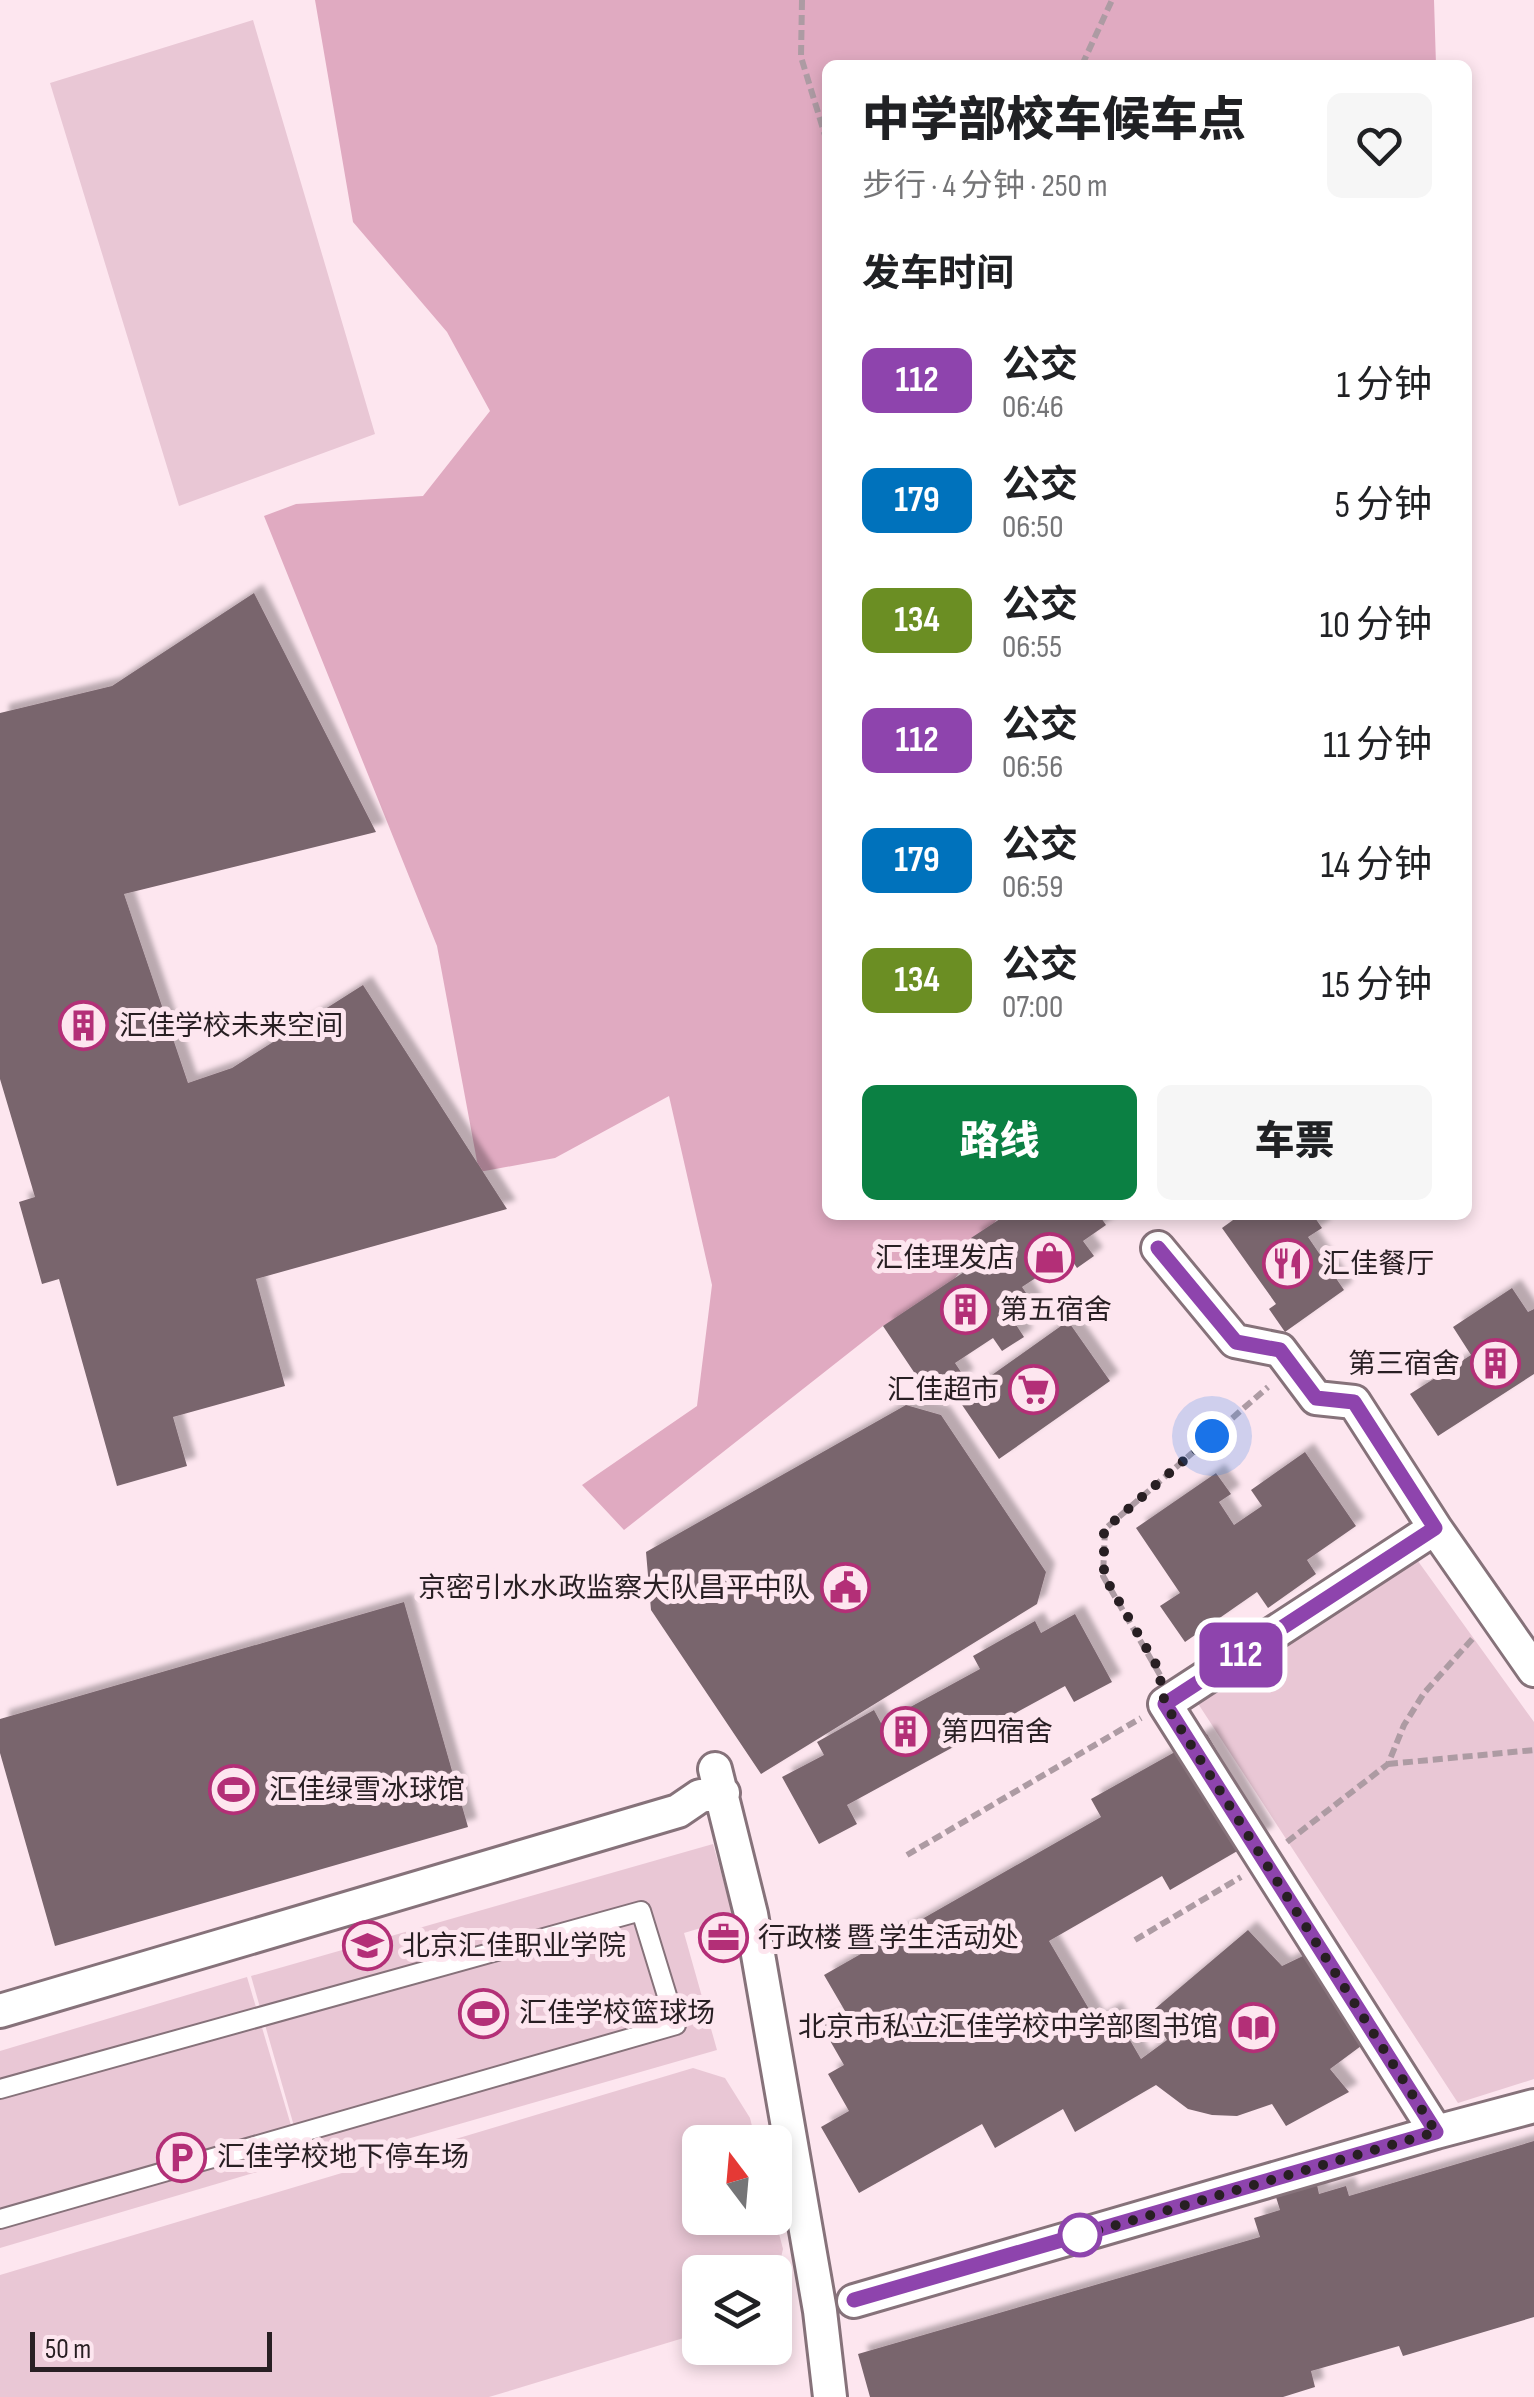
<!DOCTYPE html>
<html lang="zh">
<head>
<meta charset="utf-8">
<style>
	body { margin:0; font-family:"Sofia Sans Condensed","Noto Sans SC",sans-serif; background:#f6f6f6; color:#202124; height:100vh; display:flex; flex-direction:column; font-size:38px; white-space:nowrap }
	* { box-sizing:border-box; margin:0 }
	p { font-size:32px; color:#757577 }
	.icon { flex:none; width:55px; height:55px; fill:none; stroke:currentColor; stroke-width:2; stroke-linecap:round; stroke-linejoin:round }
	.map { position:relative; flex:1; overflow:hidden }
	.sheet { position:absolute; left:822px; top:60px; width:650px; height:1160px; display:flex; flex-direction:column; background:#fff; border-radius:15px; box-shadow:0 5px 15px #0003 }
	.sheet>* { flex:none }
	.badge { padding:0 20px; border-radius:15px; font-size:35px; line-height:65px }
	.needle { width:65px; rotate:344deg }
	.buttons { position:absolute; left:682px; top:2125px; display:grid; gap:20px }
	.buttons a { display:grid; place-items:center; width:110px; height:110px; border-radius:15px; background:#fff; box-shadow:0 5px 15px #0003; font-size:50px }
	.scale { position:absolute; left:30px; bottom:25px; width:242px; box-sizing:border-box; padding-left:10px; border:5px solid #281f23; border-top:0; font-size:28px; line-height:35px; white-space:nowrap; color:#281f23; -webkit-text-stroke:8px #fde6ef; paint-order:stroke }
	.you { position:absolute; width:50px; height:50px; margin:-25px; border:8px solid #fff; border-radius:50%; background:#1a73e8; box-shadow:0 0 0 15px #1a73e833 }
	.map>.badge { position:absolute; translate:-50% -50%; box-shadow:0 0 0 5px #fff }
	h2 { padding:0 40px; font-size:38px; line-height:90px }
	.round { display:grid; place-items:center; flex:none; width:105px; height:105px; border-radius:15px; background:#f6f6f6 }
	.overview { display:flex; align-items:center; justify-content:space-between; height:170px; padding:0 40px }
	h1 { font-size:48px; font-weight:800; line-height:75px }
	.action { display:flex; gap:20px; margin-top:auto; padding:20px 40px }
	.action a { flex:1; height:115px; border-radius:15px; background:#0b8043; color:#fff; font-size:40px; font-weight:800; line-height:115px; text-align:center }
	.action a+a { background:#f6f6f6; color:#202124 }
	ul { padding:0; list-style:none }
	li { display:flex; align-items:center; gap:30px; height:120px; padding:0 40px }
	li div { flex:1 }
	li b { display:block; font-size:38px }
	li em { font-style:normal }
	li .badge { min-width:110px; font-weight:700; text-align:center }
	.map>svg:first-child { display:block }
	.green { fill:#e9c7d5 }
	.forest { fill:#e0aac1 }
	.building { fill:#79656d; filter:url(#shadow) }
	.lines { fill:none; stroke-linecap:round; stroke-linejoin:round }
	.service-casing { stroke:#86727a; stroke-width:22 }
	.minor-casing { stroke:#86727a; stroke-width:38 }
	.path { stroke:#ad9ba3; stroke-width:6; stroke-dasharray:10 5; stroke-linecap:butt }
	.service { stroke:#fff; stroke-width:18 }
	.minor { stroke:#fff; stroke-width:32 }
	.line-casing { stroke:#fff; stroke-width:22 }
	.line { stroke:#8e44ad; stroke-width:15 }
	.walk { stroke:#281f23; stroke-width:10; stroke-dasharray:0 18 }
	.stop-dot { fill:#fff; stroke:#8e44ad; stroke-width:5 }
	.labels { text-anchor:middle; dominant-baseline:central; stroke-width:10; stroke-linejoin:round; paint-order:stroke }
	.poi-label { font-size:28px; fill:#281f23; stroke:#fde6ef; text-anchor:start }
</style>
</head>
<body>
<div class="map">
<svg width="1534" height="2397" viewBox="0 0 1534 2397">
	<defs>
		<filter id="shadow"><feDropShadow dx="9" dy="-9" stdDeviation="2.5" flood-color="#0004"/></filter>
	</defs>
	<rect width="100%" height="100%" fill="#fde6ef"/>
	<path class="green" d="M 253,20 L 375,434 L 179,506 L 50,83 Z
		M 1415,1557 L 1534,1722 L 1534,2079 L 1458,2103 L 1197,1702 Z
		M 713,1844 L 734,1918 L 684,1933 L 717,2050 L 306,2168 L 251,1976 Z
		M 247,1977 L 301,2159 L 0,2248 L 0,2051 Z
		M 693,2068 L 725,2078 L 750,2118 L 756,2142 L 700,2142 L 700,2218 L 775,2218 L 783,2249 L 775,2284 L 775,2272 L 700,2272 L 700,2333 L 489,2397 L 0,2397 L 0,2275 Z"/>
	<path class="forest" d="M 315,0 L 1434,0 L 1436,65 L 828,65 L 828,1215 L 1000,1215 L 941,1298 L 883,1326 L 624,1530 L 582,1485 L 697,1406 L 712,1285 L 669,1096 L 555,1158 L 479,1172 L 437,946 L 264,516 L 296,504 L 423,496 L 490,411 L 447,332 L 353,222 Z"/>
	<path class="building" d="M 254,593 L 376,832 L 124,894 L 188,1083 L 232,1068 L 363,985 L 507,1209 L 256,1279 L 285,1386 L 173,1417 L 187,1466 L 117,1486 L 59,1279 L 42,1284 L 19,1202 L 35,1197 L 0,1079 L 0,713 L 112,686 Z
		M 1006,1215 L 1099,1215 L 1106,1225 L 1083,1241 L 1094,1256 L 1077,1268 L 1069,1256 L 1022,1287 L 1033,1303 L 1011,1317 L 1024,1337 L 1002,1351 L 993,1338 L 955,1363 L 965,1378 L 932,1399 L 883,1326 L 967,1270 L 959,1259 L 977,1247 L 971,1238 Z
		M 1240,1215 L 1313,1215 L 1322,1228 L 1308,1237 L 1344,1290 L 1285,1332 L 1269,1309 L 1276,1304 L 1222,1228 Z
		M 1512,1288 L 1528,1312 L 1534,1309 L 1534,1374 L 1438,1436 L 1410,1394 L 1471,1355 L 1453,1327 Z
		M 1068,1321 L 1110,1381 L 999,1459 L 958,1399 Z
		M 906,1405 L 941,1415 L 1046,1572 L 1037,1604 L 761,1774 L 651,1610 L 646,1552 Z
		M 1305,1452 L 1356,1526 L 1307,1560 L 1316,1574 L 1268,1608 L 1257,1592 L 1185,1642 L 1160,1606 L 1180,1593 L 1136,1528 L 1216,1473 L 1231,1494 L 1219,1502 L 1234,1525 L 1262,1506 L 1251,1490 Z
		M 404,1602 L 468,1827 L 55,1946 L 0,1753 L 0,1719 Z
		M 1075,1614 L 1112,1682 L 1074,1702 L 1065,1686 L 847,1805 L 857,1824 L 819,1844 L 782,1777 L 824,1755 L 817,1742 L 874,1710 L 881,1723 L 980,1669 L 973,1656 L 1035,1621 L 1041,1633 Z
		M 1207,1734 L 1265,1835 L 1170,1890 L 1162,1876 L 1049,1941 L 1096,2021 L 1113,2011 L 1141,2059 L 1167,2040 L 1150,2013 L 1248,1930 L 1282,1966 L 1303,1956 L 1361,2046 L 1330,2069 L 1349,2092 L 1286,2126 L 1272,2104 L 1237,2116 L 1212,2115 L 1188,2109 L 1156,2085 L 1075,2132 L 1063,2109 L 995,2148 L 982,2124 L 859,2193 L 821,2127 L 849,2111 L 828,2074 L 844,2065 L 821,2025 L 845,2011 L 824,1975 L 1101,1817 L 1091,1799 Z
		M 1534,2141 L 1534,2317 L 1403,2356 L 1399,2346 L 1311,2371 L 1315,2387 L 1283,2397 L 870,2397 L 858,2354 L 1260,2237 L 1254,2218 L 1280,2210 L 1276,2197 L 1317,2185 L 1319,2194 L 1346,2186 L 1349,2196 Z"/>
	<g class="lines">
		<defs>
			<path id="service" d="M 0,2089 L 641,1911 L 676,2025 L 0,2219"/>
			<path id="minor" d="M 1158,1248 L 1235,1341 L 1280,1350 L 1316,1398 L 1354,1402 L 1435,1528
				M 715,1769 L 751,1914 L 820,2311 L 830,2397
				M 0,2011 L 678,1811 L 700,1796 L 723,1793
				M 1436,2132 L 1534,2106
				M 854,2301 L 1436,2132 L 1165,1704 L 1435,1528 L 1534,1670"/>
		</defs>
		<use href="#service" class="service-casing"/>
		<use href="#minor" class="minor-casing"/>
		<path class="path" d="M 802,0 L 801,57 L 828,145
			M 1082,65 L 1112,0
			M 1160,1675 L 1103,1576 L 1105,1529 L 1268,1387
			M 1388,1764 L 1534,1750
			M 1287,1842 L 1388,1764 L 1404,1725 L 1424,1693 L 1474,1637
			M 907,1855 L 1141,1718
			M 1135,1940 L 1241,1877"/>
		<use href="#service" class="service"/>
		<use href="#minor" class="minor"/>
	</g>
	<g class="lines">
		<defs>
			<path id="line" d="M 854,2300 L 1436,2132 L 1165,1704 L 1435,1528 L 1354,1402 L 1316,1398 L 1280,1350 L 1236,1342 L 1158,1248"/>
		</defs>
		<use href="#line" class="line-casing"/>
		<use href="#line" class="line"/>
		<path class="walk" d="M 1080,2235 L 1072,2238 L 1436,2132 L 1165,1704 L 1158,1668 L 1104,1576 L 1104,1530 L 1212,1436"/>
	</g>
	<defs>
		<symbol id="building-ring" viewBox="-11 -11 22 22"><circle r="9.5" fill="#fde6ef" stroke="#b32f77" stroke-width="1.5"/><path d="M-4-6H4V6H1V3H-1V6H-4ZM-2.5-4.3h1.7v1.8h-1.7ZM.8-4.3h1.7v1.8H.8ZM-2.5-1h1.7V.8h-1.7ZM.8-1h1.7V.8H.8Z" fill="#b32f77"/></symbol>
		<symbol id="shop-ring" viewBox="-11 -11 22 22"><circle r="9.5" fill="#fde6ef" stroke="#b32f77" stroke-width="1.5"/><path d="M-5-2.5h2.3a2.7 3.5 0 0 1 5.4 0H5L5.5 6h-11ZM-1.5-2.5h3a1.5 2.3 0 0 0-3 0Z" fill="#b32f77"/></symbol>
		<symbol id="restaurant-ring" viewBox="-11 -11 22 22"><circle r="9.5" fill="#fde6ef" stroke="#b32f77" stroke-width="1.5"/><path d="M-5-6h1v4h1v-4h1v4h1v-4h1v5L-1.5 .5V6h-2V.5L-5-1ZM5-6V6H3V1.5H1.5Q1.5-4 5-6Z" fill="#b32f77"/></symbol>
		<symbol id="supermarket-ring" viewBox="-11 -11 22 22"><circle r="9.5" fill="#fde6ef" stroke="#b32f77" stroke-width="1.5"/><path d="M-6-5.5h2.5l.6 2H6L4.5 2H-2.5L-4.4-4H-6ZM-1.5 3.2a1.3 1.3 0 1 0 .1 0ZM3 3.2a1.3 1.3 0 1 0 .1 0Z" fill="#b32f77"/></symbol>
		<symbol id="civic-ring" viewBox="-11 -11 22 22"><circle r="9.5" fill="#fde6ef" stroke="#b32f77" stroke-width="1.5"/><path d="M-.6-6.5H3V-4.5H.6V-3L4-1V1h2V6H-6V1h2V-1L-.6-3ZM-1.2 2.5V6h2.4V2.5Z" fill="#b32f77"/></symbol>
		<symbol id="stadium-ring" viewBox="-11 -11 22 22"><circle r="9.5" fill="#fde6ef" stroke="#b32f77" stroke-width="1.5"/><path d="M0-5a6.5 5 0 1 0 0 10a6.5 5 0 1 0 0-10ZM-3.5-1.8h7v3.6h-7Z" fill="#b32f77"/></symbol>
		<symbol id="office-ring" viewBox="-11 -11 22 22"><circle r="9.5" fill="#fde6ef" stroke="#b32f77" stroke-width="1.5"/><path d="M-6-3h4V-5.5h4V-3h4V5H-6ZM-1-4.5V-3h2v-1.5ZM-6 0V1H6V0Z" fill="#b32f77"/></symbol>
		<symbol id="university-ring" viewBox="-11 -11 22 22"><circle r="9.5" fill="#fde6ef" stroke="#b32f77" stroke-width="1.5"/><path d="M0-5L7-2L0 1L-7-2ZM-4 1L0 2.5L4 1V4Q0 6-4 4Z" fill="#b32f77"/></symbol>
		<symbol id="library-ring" viewBox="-11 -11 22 22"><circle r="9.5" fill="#fde6ef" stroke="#b32f77" stroke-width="1.5"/><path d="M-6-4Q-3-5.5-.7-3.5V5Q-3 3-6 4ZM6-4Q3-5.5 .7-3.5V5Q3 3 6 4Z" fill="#b32f77"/></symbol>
		<symbol id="parking-ring" viewBox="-11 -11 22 22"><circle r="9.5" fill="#fde6ef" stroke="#b32f77" stroke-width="1.5"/><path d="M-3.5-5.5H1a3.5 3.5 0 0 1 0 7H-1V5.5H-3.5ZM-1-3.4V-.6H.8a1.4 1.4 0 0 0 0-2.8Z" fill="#b32f77"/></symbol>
	</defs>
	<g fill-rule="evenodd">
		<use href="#building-ring" x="56" y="998" width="55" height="55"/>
		<use href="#shop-ring" x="1022" y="1230" width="55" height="55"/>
		<use href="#restaurant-ring" x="1260" y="1236" width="55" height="55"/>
		<use href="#building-ring" x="938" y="1282" width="55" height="55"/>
		<use href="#building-ring" x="1468" y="1336" width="55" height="55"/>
		<use href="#supermarket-ring" x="1006" y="1362" width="55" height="55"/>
		<use href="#civic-ring" x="818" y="1560" width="55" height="55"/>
		<use href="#building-ring" x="878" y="1704" width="55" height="55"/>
		<use href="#stadium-ring" x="206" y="1762" width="55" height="55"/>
		<use href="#office-ring" x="696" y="1910" width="55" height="55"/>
		<use href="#university-ring" x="340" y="1918" width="55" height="55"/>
		<use href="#stadium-ring" x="456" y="1986" width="55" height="55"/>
		<use href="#library-ring" x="1226" y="2000" width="55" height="55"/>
		<use href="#parking-ring" x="154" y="2130" width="55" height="55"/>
	</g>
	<circle class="stop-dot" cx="1080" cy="2235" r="20"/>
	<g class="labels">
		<g class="poi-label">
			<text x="119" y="1026">汇佳学校未来空间</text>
			<text x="1015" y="1258" text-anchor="end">汇佳理发店</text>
			<text x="1322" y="1264">汇佳餐厅</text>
			<text x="1000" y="1310">第五宿舍</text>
			<text x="1460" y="1364" text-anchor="end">第三宿舍</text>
			<text x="999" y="1390" text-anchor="end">汇佳超市</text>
			<text x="810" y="1588" text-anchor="end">京密引水水政监察大队昌平中队</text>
			<text x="941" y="1732">第四宿舍</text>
			<text x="269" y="1790">汇佳绿雪冰球馆</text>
			<text x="758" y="1938">行政楼 暨 学生活动处</text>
			<text x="402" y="1946">北京汇佳职业学院</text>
			<text x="519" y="2013">汇佳学校篮球场</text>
			<text x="1218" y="2027" text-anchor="end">北京市私立汇佳学校中学部图书馆</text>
			<text x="217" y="2157">汇佳学校地下停车场</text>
		</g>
	</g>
</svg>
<div class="buttons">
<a><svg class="needle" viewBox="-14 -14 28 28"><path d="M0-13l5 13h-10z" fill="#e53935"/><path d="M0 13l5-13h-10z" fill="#757577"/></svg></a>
<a><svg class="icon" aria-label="layers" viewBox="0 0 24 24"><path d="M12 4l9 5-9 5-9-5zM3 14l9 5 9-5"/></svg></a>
</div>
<div class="scale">50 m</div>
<div class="you" style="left:1212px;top:1436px"></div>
<b class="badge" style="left:1241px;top:1655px;background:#8e44ad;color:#fff">112</b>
<section class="sheet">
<div class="overview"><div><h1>中学部校车候车点</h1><p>步行 · 4 分钟 · 250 m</p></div><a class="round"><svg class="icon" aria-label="heart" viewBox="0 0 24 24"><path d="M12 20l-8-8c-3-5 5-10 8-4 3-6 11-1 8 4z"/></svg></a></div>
<h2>发车时间</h2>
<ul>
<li><span class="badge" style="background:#8e44ad;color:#fff">112</span><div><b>公交</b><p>06:46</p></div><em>1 分钟</em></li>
<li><span class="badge" style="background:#0072bc;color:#fff">179</span><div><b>公交</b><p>06:50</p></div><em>5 分钟</em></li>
<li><span class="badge" style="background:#6b8e23;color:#fff">134</span><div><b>公交</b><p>06:55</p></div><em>10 分钟</em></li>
<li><span class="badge" style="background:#8e44ad;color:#fff">112</span><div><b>公交</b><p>06:56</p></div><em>11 分钟</em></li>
<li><span class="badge" style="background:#0072bc;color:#fff">179</span><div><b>公交</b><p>06:59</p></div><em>14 分钟</em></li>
<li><span class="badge" style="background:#6b8e23;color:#fff">134</span><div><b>公交</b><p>07:00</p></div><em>15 分钟</em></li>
</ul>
<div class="action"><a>路线</a><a>车票</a></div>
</section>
</div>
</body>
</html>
